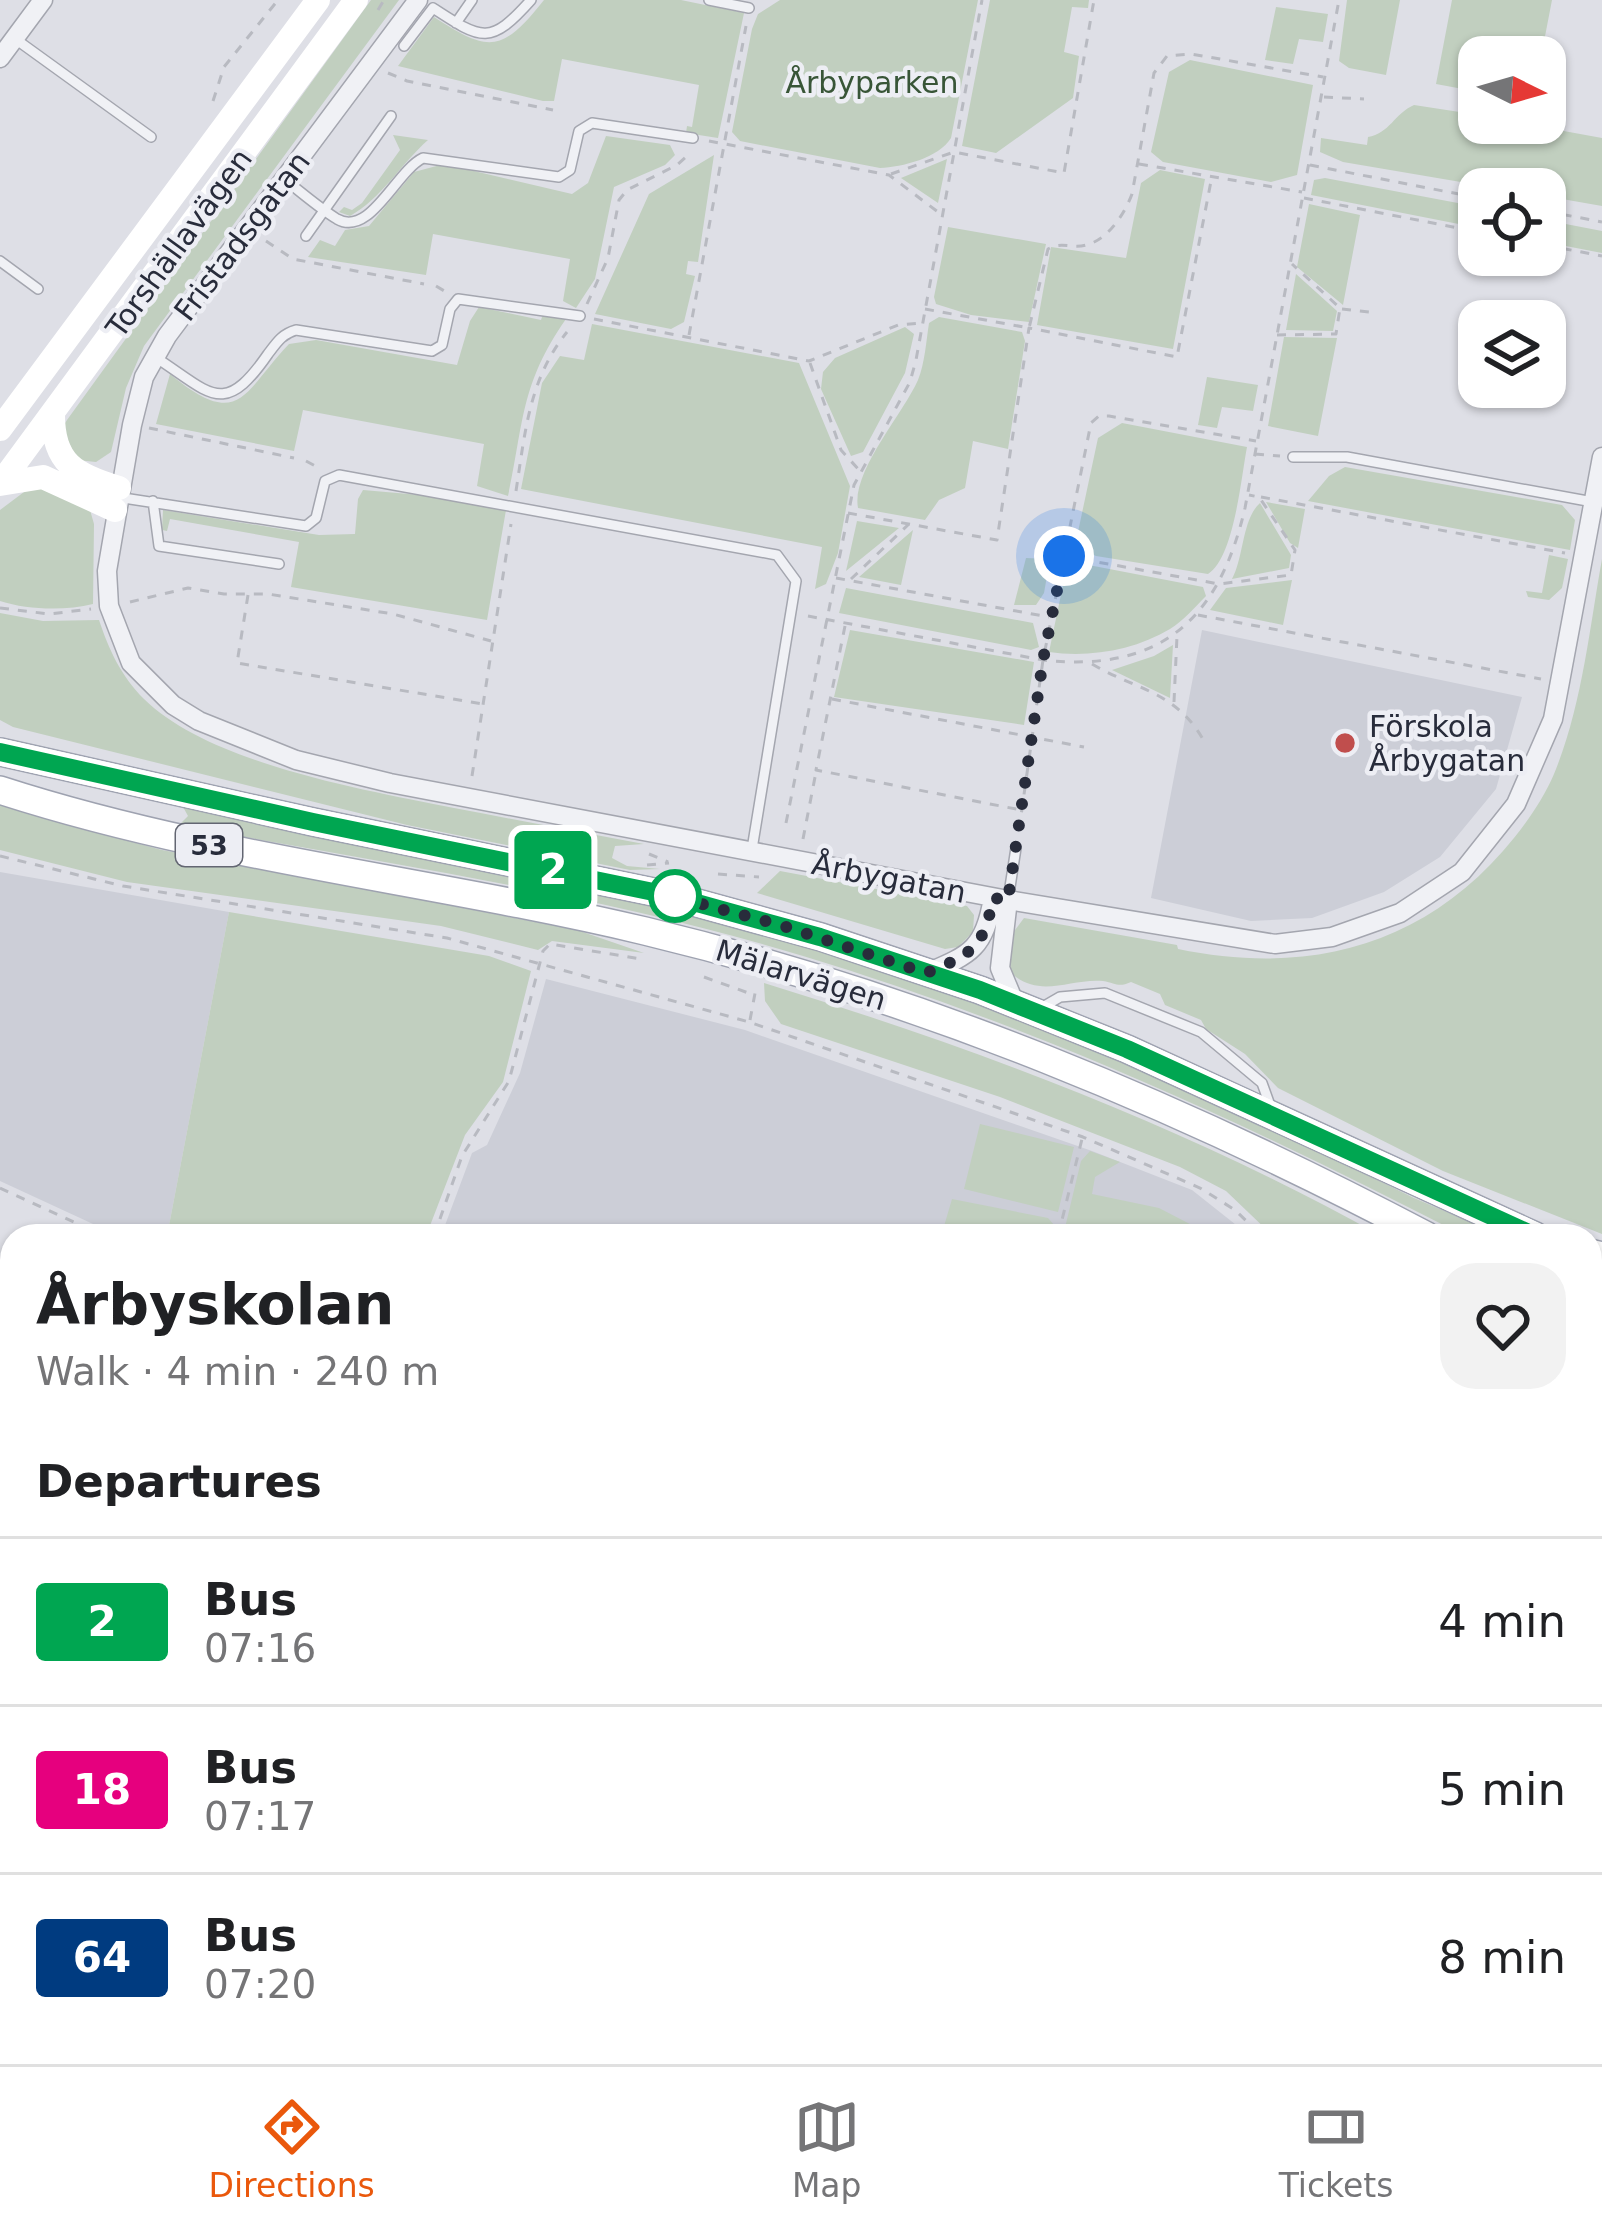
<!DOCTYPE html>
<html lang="en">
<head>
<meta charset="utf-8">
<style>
	body { margin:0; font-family:"DejaVu Sans",sans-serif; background:#f2f2f2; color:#202124; height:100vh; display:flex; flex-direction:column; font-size:45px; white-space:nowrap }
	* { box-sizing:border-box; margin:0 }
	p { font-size:39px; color:#757577 }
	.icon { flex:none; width:66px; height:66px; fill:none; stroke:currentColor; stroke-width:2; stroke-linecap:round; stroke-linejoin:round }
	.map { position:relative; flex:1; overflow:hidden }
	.side { position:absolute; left:0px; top:1224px; width:1602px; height:840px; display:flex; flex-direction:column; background:#fff; border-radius:36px 36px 0 0; box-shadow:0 3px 9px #0004 }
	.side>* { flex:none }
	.badge { padding:0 24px; border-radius:9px; font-size:42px; line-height:78px }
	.needle { width:78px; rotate:95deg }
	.controls { position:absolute; left:1458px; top:36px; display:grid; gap:24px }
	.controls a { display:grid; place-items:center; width:108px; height:108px; border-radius:24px; background:#fff; box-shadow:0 3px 9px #0004; font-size:60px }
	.you { position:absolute; width:60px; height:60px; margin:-30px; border:9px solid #fff; border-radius:50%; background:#1a73e8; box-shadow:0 0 0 18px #1a73e833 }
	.map>.badge { position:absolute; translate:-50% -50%; box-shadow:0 0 0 6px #fff }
	h2 { padding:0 36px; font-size:45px; line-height:108px }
	.round { display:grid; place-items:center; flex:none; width:126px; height:126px; border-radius:36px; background:#f2f2f2 }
	.summary { display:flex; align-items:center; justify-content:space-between; height:204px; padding:0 36px }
	h1 { font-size:57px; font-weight:600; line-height:90px }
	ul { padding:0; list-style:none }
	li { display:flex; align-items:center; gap:36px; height:168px; padding:0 36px; border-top:3px solid #e0e0e0 }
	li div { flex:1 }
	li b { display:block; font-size:45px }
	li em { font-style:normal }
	li .badge { min-width:132px; font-weight:700; text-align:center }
	.dock { display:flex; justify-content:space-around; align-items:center; height:168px; border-top:3px solid #e0e0e0; background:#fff; font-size:33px; color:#757577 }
	.dock a { display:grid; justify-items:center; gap:6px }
	.dock .current { color:#ea580c }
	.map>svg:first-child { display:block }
	.built { fill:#ccced7 }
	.green { fill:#c1cfbf }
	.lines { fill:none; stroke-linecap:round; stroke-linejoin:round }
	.lane-casing { stroke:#a4a6af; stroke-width:12 }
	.street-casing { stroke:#a4a6af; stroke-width:21 }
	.primary-casing { stroke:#9ea2b0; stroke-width:30 }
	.path { stroke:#b8bac1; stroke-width:3; stroke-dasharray:9 9; stroke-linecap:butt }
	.lane { stroke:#f0f1f5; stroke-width:9 }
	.street { stroke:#f0f1f5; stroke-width:18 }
	.secondary { stroke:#fff; stroke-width:24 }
	.primary { stroke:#fff; stroke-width:27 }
	.line-casing { stroke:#fff; stroke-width:27 }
	.line { stroke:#00a651; stroke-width:18 }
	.walk { stroke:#282c3b; stroke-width:12; stroke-dasharray:0 21.6 }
	.poi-dot { fill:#c04e4d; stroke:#edeef4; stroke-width:4.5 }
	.stop-dot { fill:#fff; stroke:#00a651; stroke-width:6 }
	.labels { text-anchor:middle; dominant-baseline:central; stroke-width:9; stroke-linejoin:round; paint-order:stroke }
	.shield { fill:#edeef4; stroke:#636672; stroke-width:3 }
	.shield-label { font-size:27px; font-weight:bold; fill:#282c3b }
	.park-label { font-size:30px; fill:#385537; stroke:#edeef4 }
	.street-label { font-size:30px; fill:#282c3b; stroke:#edeef4 }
	.poi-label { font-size:30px; fill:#282c3b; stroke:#edeef4; text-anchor:start }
</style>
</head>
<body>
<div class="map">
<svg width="1602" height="2064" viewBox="0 0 1602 2064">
	<rect width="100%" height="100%" fill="#dedfe6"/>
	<path class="built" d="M 1202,630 L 1522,697 L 1496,789 L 1440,857 L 1384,892 L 1312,918 L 1251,921 L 1151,898 Z
		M 0,872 L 229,912 L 167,1236 L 119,1236 L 0,1181 Z
		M 546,979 L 745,1030 L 1092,1151 L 1192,1190 L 1250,1236 L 441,1236 L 472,1153 L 487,1145 L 520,1073 Z"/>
	<path class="green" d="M 371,0 L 399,0 L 144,346 L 126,388 L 111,452 L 96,462 L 77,460 L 62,428 L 67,420 Z
		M 544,0 L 681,0 L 744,13 L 718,138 L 686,133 L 687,126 L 692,127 L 699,85 L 562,59 L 554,101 L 543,101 L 398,66 L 434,17 C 489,53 502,53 544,0 Z
		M 780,0 L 978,0 L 951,138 C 939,158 902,167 880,168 L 740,141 L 732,132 L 752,29 L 758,14 Z
		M 990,0 L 1089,0 L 1088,8 L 1072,7 L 1064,52 L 1079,56 L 1073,98 L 996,153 L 962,146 Z
		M 1347,0 L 1400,0 L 1386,75 L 1349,68 L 1339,61 Z
		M 1452,0 L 1552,0 L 1541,57 L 1479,57 L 1479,92 L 1436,84 Z
		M 1276,7 L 1328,14 L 1323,42 L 1299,39 L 1293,64 L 1265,60 Z
		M 1190,60 L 1313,85 L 1297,175 L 1271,182 L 1163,162 L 1151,152 L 1169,72 Z
		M 1414,105 L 1479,115 L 1479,123 L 1520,123 L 1602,138 L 1602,206 L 1545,196 L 1545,189 L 1502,189 L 1343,162 L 1320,152 L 1321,138 L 1367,145 L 1368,137 C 1389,134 1395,113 1414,105 Z
		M 393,135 L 428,140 C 401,164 381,199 350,216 L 339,212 L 344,207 L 352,210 L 362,203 L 400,150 Z
		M 606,136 L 670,145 L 675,155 L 665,165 L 614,187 L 595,279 L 576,308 L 563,301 L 570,259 L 433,234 L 426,275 L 308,257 L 320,240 L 335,246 L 345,230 L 369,226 L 414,172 L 444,164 L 572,194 L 588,183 Z
		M 714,155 L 698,262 L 688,261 L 686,274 L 695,276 L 684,322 L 671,329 L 595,314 L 649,194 Z
		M 947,159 L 938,203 L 901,178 Z
		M 1160,170 L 1205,179 L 1173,349 L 1037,325 L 1051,247 L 1126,258 L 1141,183 Z
		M 1325,178 L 1479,207 L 1479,228 L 1311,195 L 1314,180 Z
		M 1309,204 L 1360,215 L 1343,305 L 1297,267 Z
		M 1545,220 L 1602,231 L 1602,253 L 1545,242 Z
		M 948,227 L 1046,244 L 1029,322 L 971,315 L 936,304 L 934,297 Z
		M 1296,274 L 1337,311 L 1333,331 L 1286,330 Z
		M 479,307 L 541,320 L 544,311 L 566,319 C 520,385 524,422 508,496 L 477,486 L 484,444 L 303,410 L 294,451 L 156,424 L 170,374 C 240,432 243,392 289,344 L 316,340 L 457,365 L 470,321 Z
		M 939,317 L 1022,332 L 1025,341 L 1008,449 L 973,441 L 965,488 L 939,500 L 925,520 L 858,508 C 851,472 903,414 918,380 C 925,362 926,342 929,323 Z
		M 592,324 L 799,363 L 850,486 L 838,553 L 826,584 L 815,589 L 822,547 L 521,489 L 542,383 L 560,356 L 584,360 Z
		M 905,327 L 914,334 L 905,373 L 863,452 L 851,456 L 821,389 L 823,372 L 835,358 Z
		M 1284,337 L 1337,338 L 1318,436 L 1268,426 Z
		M 1207,377 L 1258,385 L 1253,411 L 1222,407 L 1217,428 L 1198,425 Z
		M 1122,423 L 1247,447 C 1241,478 1234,558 1208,574 L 1096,556 L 1075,546 L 1098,438 Z
		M 1345,467 L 1562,505 L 1575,520 L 1570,550 L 1308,501 L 1329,476 Z
		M 52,487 L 90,510 L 94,524 L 93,604 C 65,611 28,610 0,601 L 0,510 L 28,489 Z
		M 363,490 L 443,497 L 506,510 L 487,620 L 291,587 L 299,542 L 170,519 L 167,531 L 162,530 L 163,510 L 319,535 L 355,534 L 358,499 Z
		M 1266,502 L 1305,509 L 1298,548 L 1290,543 Z
		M 1260,503 L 1291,555 L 1289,568 L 1232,579 C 1244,557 1242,519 1260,503 Z
		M 857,521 L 899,528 L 846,571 Z
		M 913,530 L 901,585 L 859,577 Z
		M 1549,555 L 1568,559 L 1562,588 L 1549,600 L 1528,597 L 1526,591 L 1542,593 Z
		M 1026,558 L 1050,559 L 1044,593 L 1036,605 L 1014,605 Z
		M 1602,559 L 1602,1234 L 1443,1171 L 1278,1088 L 1245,1054 L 1206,1029 L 1201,1020 L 1165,1005 L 1160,994 L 1131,982 C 1118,988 1116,983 1103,981 C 1070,978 1039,1000 1010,972 L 1012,934 L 1024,918 L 1177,945 L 1178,949 C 1303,975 1417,949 1503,851 C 1523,828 1542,802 1554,774 C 1582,706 1589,631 1602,559 Z
		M 1078,563 L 1203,587 L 1206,596 C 1195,607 1183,621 1170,629 C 1135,650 1089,658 1049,652 L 1067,566 Z
		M 1292,580 L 1283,625 L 1210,610 L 1226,588 Z
		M 846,588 L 1033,623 L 1039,647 L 1031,650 L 839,613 Z
		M 0,613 L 43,621 L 99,620 C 109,650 121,676 144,699 C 210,764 365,790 454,808 C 517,820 581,832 644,844 L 615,846 L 612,858 L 627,866 L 660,869 L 630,870 L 407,825 L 13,727 L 0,720 Z
		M 850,630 L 1034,662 L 1024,725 L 834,697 Z
		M 1173,645 L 1170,698 L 1112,670 L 1154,656 Z
		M 0,799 L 65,824 L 162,850 L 577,930 L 644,953 L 552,941 L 538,950 L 441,926 L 127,882 L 0,850 Z
		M 182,805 L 649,904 L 805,947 L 990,1007 L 1185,1085 L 1414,1198 L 1503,1236 L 1465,1236 C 1246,1123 1040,1028 803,956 C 600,894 387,864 179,825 L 188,816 Z
		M 780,871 L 967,906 L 974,915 L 973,932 L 958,947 L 945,949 L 757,893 Z
		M 229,912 L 489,956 L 531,971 L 503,1082 L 465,1135 L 426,1236 L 167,1236 Z
		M 764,983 C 976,1048 1186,1127 1381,1236 L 1273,1236 L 1226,1191 L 1180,1167 L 1000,1097 L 781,1024 L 765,1001 Z
		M 980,1124 L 1074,1147 L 1058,1212 L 964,1189 Z
		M 1090,1151 L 1120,1162 L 1095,1177 L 1092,1194 L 1159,1208 L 1213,1236 L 1063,1236 L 1081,1161 Z
		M 952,1199 L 1048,1218 L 1055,1226 L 1053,1236 L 942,1233 Z
		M 1590,1270 L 1602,1273 L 1602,1329 L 1590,1318 Z
		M 1590,1370 L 1602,1381 L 1602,2064 L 1377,2064 L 1378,2052 L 1590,2052 Z
		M 945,2052 L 1004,2052 L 1003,2064 L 942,2064 Z"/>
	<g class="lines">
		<defs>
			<path id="lane" d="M 709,0 L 749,8
				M 456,23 L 472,0
				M 14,38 L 151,137
				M 404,46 L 433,8 C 482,40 490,46 531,0
				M 284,179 C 301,192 319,208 337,219 C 370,238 396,171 423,158 L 559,177 L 570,170 L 579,131 L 592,123 L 693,138
				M 306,236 L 391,116
				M 0,261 L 38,289
				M 155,357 C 211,393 223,419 268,354 C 277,342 282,334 296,330 L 432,351 L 442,345 L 450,309 L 458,299 L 580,316
				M 1293,457 L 1347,457 L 1593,502
				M 117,497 L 306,526 L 316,518 L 325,481 L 339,475 L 777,555 L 796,581 L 752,849
				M 153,501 L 159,546 L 279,564
				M 1008,900 L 1016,848
				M 1041,1008 L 1060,997 L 1105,993 L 1201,1032 L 1262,1083 L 1271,1108
				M 731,2064 L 735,2052"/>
			<path id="street" d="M 418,0 L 167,336 L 144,377 L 132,425 L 107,571 L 109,606 L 131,663 L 173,705 L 199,721 L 296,760 L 390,783 L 1008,900 L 1275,944 L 1332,937 L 1400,913 L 1462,872 L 1516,804 L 1553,719 L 1602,457
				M 0,58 L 43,0
				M 1008,900 L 1000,968 L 1015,1004
				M 927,973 C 972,954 984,948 993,898
				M 0,1448 L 12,1435
				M 0,1487 L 12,1498
				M 0,1873 L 12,1883
				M 0,2016 L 12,2001
				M 206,2052 L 220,2064
				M 571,2064 L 575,2052
				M 1238,2064 L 1239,2052"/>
			<path id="primary" d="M 0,752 L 313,822 L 668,895 L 821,937 L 980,990 L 1127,1049 L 1535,1236
				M 0,790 C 210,858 431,880 645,931 C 920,997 1178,1105 1427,1236
				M 1590,1253 L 1602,1256
				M 1590,1341 L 1602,1353"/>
		</defs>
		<use href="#lane" class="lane-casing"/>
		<use href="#street" class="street-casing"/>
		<use href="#primary" class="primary-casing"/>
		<path class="path" d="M 378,10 L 384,0
			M 388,73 L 407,81 L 553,110
			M 1324,97 L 1364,99
			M 213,101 L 224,67 L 278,0
			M 709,141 L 889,175 L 942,215
			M 1139,164 L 1302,192
			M 1310,165 L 1479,198
			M 891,174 L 954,152 L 1064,173 L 1094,0
			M 1304,198 L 1479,232
			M 1545,211 L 1602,222
			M 266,241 L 293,259 L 424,284
			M 1545,245 L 1602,256
			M 436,286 L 446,292
			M 587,304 L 608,258 L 619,200 L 627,190 L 677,165 L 688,155
			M 925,309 L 1029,328 L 1048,249 C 1061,241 1072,249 1086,245 C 1108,240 1125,213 1132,194 L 1154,73 L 1167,56 L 1191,54 L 1323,77
			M 1342,309 L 1369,312
			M 594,319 L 809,361 L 898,325 L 921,323
			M 689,335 L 746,26
			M 1277,335 L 1336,334 L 1340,308 L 1292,264
			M 810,363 L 841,450 L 859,470
			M 149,428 L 294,458
			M 1255,454 L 1280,456
			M 306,461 L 319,468
			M 516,491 C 525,433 529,379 567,332
			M 1261,497 L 1565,553
			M 848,513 L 997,540 L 1029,328 L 1177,357 L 1212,176
			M 1064,556 L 1219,584 L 1291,575 L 1295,550 L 1259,497 L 1249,495
			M 836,578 L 1049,617
			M 851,579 L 909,524
			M 248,595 L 237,663 L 483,704
			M 130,602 L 188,588 L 224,594 L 268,594 L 393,614 L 491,641
			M 0,608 L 49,614 L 91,609
			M 1198,615 L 1541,679
			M 808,616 L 1043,660 C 1160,673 1219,620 1245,508 L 1339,0
			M 845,626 L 816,770 L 1021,810
			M 1092,664 C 1138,691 1176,691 1204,741
			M 832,699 L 1084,747
			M 1174,702 L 1177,636
			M 472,776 L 511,524
			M 786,823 L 854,485 L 910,382 L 916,360 L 982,0
			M 1019,830 L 1043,660 L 1091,423 L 1099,416 L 1109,416 L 1256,441
			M 803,839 L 816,772
			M 649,854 L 668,862
			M 0,856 L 123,886 L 447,938 L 749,1022 L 1083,1137 L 1200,1188 L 1235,1210 L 1262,1236
			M 647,865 L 669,863
			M 718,874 L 759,877
			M 704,977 L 754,995
			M 750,1020 L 756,988
			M 0,1188 L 104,1236
			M 434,1236 L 462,1156 L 509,1081 L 543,951 L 550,944 L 641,959
			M 1058,1236 L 1082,1139
			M 1196,2052 L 1218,2058
			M 938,2064 L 940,2052
			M 1007,2064 L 1008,2052
			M 1368,2064 L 1369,2052"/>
		<use href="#lane" class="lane"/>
		<use href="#street" class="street"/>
		<path class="secondary" d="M 53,415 C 53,463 75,475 119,488
			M 0,429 L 318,0
			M 0,484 L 356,0
			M 0,484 L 43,477 L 115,510"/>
		<use href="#primary" class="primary"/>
	</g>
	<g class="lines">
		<defs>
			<path id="line" d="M 0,752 L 313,822 L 668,895 L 820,937 L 980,990 L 1127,1049 L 1535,1236"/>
		</defs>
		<use href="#line" class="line-casing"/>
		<use href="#line" class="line"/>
		<path class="walk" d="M 675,896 L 668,895 L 780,925 L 926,973 C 972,954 984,948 993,898 L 1008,900 L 1043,660 L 1064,556"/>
	</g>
	<circle class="poi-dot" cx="1345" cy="743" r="12"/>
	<circle class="stop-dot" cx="675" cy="896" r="24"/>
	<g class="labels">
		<rect class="shield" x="176" y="824" width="66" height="42" rx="9"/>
		<g class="shield-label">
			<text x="209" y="845">53</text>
		</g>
		<g class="park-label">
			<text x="872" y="82">Årbyparken</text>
		</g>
		<g class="street-label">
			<text transform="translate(242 236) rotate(-53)">Fristadsgatan</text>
			<text transform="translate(179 243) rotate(-54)">Torshällavägen</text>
			<text transform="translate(889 878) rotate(11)">Årbygatan</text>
			<text transform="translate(801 975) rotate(17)">Mälarvägen</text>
		</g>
		<g class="poi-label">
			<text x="1369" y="726">Förskola<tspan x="1369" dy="34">Årbygatan</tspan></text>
		</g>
	</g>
</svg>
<div class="controls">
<a><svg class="needle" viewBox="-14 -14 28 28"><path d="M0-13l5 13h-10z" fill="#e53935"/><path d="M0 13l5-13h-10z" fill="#757577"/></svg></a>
<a><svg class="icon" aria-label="locate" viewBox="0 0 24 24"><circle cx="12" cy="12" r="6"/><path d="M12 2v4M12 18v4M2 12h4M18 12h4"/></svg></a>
<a><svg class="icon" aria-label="layers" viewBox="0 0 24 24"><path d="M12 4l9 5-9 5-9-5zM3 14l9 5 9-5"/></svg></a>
</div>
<div class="you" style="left:1064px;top:556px"></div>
<b class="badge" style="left:553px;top:870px;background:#00a651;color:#fff">2</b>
<section class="side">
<div class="summary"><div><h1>Årbyskolan</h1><p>Walk · 4 min · 240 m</p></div><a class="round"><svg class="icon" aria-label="heart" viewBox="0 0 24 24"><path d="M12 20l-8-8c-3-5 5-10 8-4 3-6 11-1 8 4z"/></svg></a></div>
<h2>Departures</h2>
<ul>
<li><span class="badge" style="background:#00a651;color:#fff">2</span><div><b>Bus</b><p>07:16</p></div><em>4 min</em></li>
<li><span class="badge" style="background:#e6007e;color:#fff">18</span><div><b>Bus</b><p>07:17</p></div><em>5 min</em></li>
<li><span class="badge" style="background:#003b80;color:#fff">64</span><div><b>Bus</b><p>07:20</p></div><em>8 min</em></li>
</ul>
</section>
</div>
<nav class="dock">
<a class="current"><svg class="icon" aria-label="directions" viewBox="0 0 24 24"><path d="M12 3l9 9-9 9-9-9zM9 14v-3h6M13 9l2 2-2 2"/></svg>Directions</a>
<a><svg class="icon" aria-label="map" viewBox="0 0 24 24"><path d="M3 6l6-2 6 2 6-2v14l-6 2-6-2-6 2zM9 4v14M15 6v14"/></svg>Map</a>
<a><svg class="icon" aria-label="tickets" viewBox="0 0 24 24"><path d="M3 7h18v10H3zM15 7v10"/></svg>Tickets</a>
</nav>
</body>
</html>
